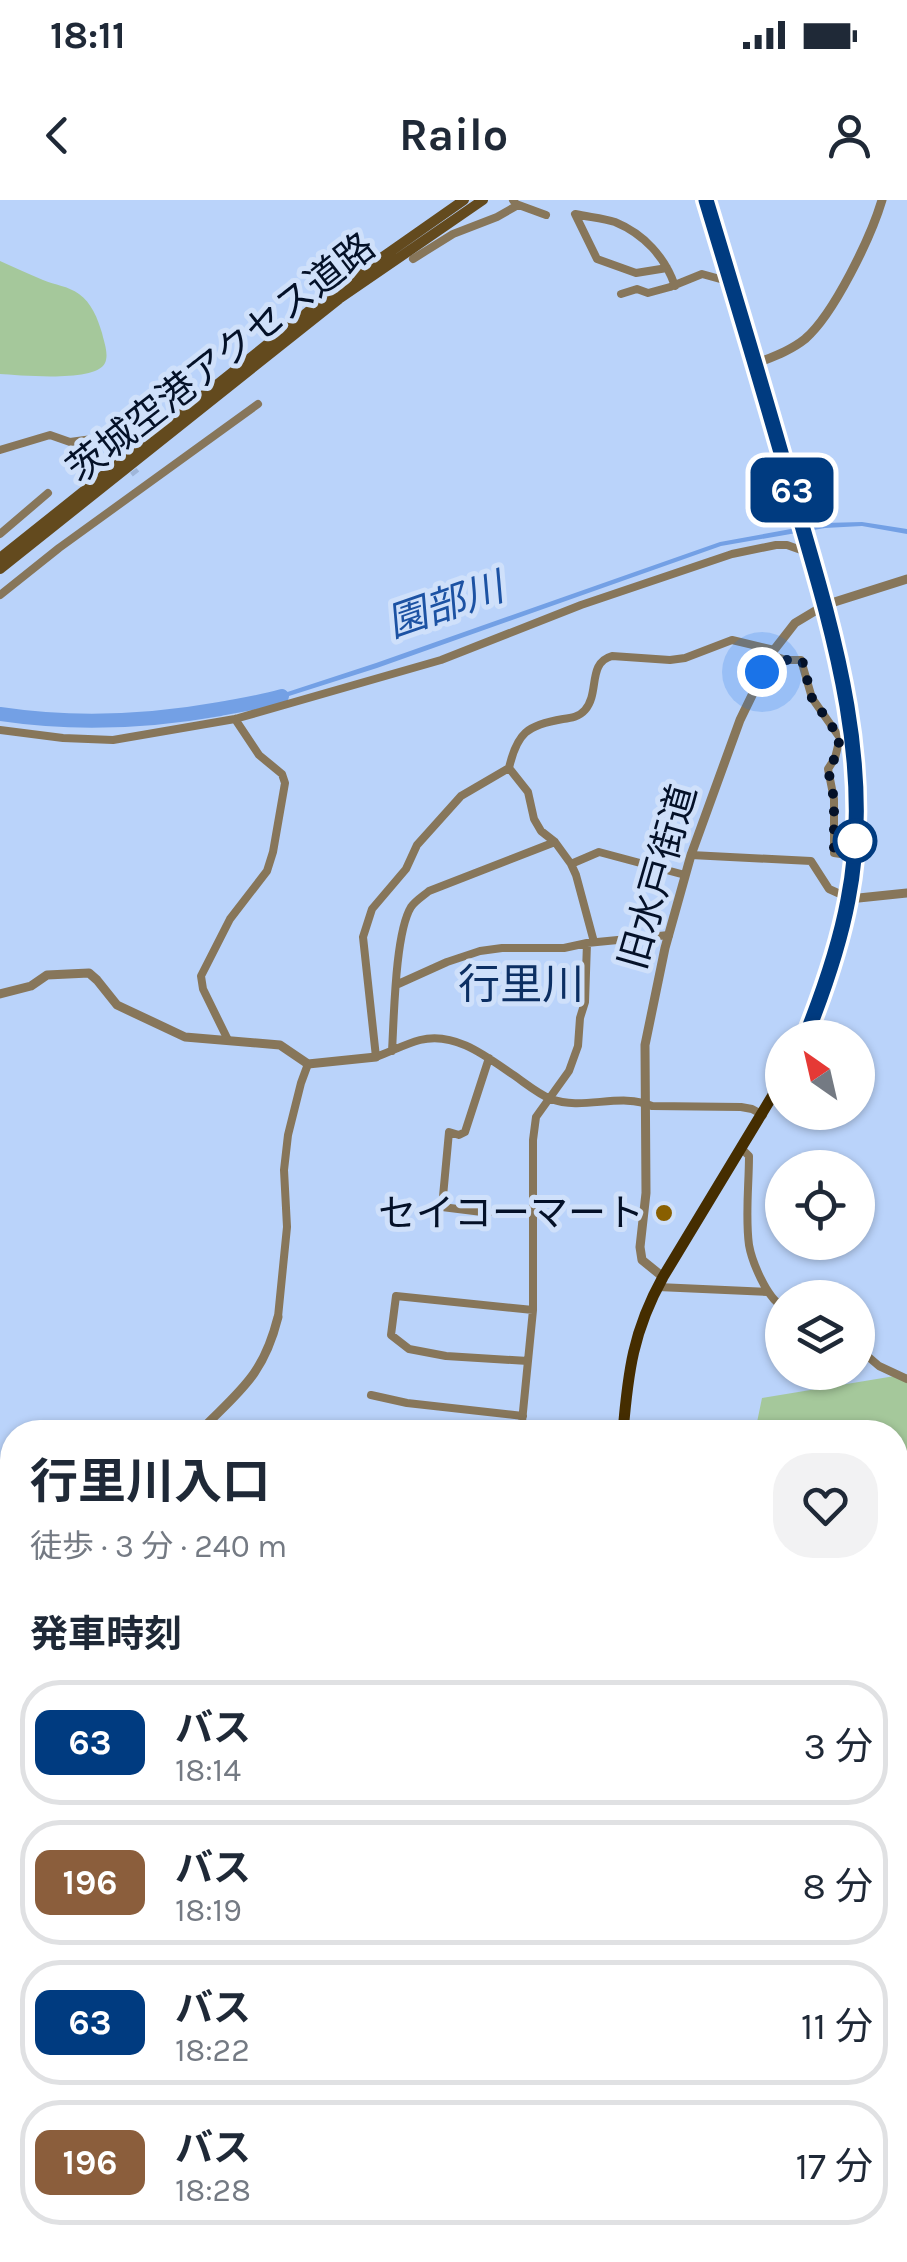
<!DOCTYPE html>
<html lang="ja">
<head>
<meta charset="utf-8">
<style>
	body { margin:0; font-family:Karla,"Noto Sans JP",sans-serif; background:#f2f2f3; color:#1f2937; height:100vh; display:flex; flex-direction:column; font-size:38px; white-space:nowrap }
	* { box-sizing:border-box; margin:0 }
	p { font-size:32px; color:#747a83 }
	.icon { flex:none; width:55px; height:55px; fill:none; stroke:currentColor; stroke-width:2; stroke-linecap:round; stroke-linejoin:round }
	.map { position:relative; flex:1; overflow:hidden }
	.side { position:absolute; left:0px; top:1220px; width:908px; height:842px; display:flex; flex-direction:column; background:#fff; border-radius:40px 40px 0 0; box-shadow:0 2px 8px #0004 }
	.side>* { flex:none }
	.badge { padding:0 20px; border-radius:15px; font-size:35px; line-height:65px }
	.needle { width:65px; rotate:326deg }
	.tools { position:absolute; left:765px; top:820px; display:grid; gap:20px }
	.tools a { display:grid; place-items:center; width:110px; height:110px; border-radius:50%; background:#fff; box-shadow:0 2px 8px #0004; font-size:50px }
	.you { position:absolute; width:50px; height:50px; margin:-25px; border:8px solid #fff; border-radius:50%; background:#1a73e8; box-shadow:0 0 0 15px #1a73e833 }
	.map>.badge { position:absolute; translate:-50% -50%; box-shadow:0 0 0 5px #fff }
	h2 { padding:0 30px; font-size:38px; line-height:90px }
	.round { display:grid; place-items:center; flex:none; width:105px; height:105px; border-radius:40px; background:#f2f2f3 }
	.head { display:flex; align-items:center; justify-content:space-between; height:170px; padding:0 30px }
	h1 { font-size:48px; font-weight:700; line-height:75px }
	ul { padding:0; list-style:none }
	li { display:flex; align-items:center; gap:30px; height:125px; margin:0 20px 15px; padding:0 10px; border:5px solid #e0e1e3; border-radius:40px }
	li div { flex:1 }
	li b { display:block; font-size:38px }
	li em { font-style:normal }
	li .badge { min-width:110px; font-weight:700; text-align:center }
	.status { display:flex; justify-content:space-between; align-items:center; height:70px; padding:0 50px; background:#fff; direction:ltr }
	.status svg { height:28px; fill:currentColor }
	header { display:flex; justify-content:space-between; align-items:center; height:130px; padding:0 30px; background:#fff; font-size:45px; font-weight:700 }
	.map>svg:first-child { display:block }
	.green { fill:#a5c89b }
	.water { fill:#73a0e5 }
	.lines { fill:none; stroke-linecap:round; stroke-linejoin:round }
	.river { stroke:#73a0e5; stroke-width:14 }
	.minor-tunnel { stroke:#9fb6da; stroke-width:8; stroke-dasharray:8 4; stroke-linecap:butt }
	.minor { stroke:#87765a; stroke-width:8 }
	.tertiary { stroke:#87765a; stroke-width:9 }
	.secondary { stroke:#634a1e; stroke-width:10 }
	.primary { stroke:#452d00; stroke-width:11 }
	.line-casing { stroke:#fff; stroke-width:22 }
	.line { stroke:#003b80; stroke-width:15 }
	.walk { stroke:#041128; stroke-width:10; stroke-dasharray:0 18 }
	.stop-dot { fill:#fff; stroke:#003b80; stroke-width:5 }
	.poi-dot { fill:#895f00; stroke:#cfe0fa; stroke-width:4 }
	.labels { text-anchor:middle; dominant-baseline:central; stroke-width:10; stroke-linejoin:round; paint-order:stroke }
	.street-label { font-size:38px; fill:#041128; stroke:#cfe0fa }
	.poi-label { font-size:38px; fill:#041128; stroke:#cfe0fa; text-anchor:end }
	.water-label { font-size:40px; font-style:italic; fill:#1c52a3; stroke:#cfe0fa }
	.quarter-label { font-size:42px; fill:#0c2f63; stroke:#cfe0fa }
</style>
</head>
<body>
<div class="status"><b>18:11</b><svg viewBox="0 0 49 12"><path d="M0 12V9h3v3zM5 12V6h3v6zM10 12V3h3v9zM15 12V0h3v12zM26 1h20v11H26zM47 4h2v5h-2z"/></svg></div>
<header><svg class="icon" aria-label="back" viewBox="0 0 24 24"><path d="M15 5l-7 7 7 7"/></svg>Railo<svg class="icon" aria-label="person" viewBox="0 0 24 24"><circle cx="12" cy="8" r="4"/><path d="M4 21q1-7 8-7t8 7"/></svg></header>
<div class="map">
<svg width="907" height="2062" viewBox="0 0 907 2062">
	<rect width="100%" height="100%" fill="#bad3fa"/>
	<path class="green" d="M 0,61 C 14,67 28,74 43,80 C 55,85 68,86 79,94 C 91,102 98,119 102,133 C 104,142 109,154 105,163 C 95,183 20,175 0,174 Z
		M 907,1174 L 907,1465 L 895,1463 L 895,1232 L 755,1232 L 762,1198 Z
		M 448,2050 L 569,2050 L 570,2062 L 447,2062 Z"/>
	<path class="water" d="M 862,322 L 907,329 L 907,334 L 862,326 L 825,328 L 721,346 L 377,468 L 267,503 L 266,499 L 376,463 L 720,342 L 824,323 Z"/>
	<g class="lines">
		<path class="river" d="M 0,514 C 73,525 147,522 220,509 C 241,505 261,502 282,496"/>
		<path class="minor-tunnel" d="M 119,251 L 136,274"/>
		<path class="minor" d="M 513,0 L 516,4 L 546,15
			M 413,59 L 453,34 L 497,17 L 518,5
			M 667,68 L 636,73 L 597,59 L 575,14 C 588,17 603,18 615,22 C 644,34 665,57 675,86
			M 621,94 L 637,89 L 648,93 L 670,87 L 702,74 L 731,82
			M 0,250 L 50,235 L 70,242 L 107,237 L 119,251
			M 0,334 L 48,293
			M 0,395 L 59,348 L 258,204
			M 771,455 L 786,460 L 801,460 L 812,498 L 840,538 L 835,558 L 828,569 L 834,599 L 834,653 L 854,656
			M 0,530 L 63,538 L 113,540 L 235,519 L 441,460 L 581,405 L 732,354 L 776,345 L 787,345 L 801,350 L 809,349
			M 509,568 L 528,592 L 534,619 L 541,631 L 555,642 L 571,664 L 599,652 L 685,675
			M 691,655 L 811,661 L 829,689 L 849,698
			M 571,664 L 576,675 L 594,742
			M 396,785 L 447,762 L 480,751 L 502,748 L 564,748 L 587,743 L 669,735
			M 228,840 L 203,789 L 201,776 L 230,719 L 267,671 L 273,652 L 285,583 L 282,574 L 259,555 L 235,519
			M 392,851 C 394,819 395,733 411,707 C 415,701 423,696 429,691 L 555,642
			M 489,858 L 465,932 L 459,935 L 449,932 L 442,1007 L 482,1012 L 533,1010
			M 763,915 L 752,909 L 741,907 L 652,906 C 621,892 583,911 551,899 C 538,894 524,882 512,874 C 486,856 454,831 420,840 C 405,844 390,852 376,857 L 363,737 L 372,709 L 406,669 L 417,645 L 461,596 L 509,568 C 517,533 527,525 563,519 C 571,518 579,517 585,510 C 600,493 587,463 612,456 L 670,460 L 685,458 L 732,440 L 774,450
			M 742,949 L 749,956 C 749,985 745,1016 749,1045 C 752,1062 767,1098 782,1106
			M 658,1087 L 767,1092
			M 278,1117 L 287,1027 L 284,970 L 288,935 L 301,883 L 308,864
			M 858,1148 L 879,1166 L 907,1179
			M 528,1161 L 446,1156 L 409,1149 L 391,1135 L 396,1096 L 533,1110
			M 371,1195 L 407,1203 L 523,1216
			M 521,1232 L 533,1110 L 533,940 L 536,917 L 569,871 L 578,846 L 580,818 L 585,802 L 587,743
			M 895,1655 L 907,1652
			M 895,1946 L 907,1949
			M 109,2050 L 115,2062
			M 600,2060 L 617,2062
			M 353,2062 L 355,2050 L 422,2062"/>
		<path class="tertiary" d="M 755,164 C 772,157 790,151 805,139 C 834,114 871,37 882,0
			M 849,699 L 907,693
			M 0,794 L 31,786 L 47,775 L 89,773 L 97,780 L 117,805 L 185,837 L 280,845 L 308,864 L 376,857
			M 663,1077 L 642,1060 L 640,1047 L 646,993 L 645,845 L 665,748 L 691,655 L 740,520 L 774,450 L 795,423 L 825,405 L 907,379
			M 199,1232 C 239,1191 263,1177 278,1117
			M 0,1326 L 12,1321
			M 0,1953 L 12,1949"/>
		<path class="secondary" d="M 0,358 L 334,91 L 464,0
			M 0,369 L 339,99 L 483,0"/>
		<path class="primary" d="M 707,0 C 734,95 762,189 790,284 C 829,418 877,559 848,700 C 839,748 823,793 805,838
			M 623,1232 C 628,1172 633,1131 663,1077 L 782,880
			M 0,1447 L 12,1448
			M 0,1463 L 12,1465
			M 0,1481 L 12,1482
			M 895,1718 L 907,1722
			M 600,2050 L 600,2062"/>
	</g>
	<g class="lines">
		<defs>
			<path id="line" d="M 706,0 C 736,99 766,199 794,298 C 832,428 875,564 848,700 C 839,748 823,793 805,838"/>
		</defs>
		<use href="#line" class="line-casing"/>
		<use href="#line" class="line"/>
		<path class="walk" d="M 762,472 L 771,455 L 786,460 L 802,460 L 812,498 L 840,538 L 835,558 L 828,569 L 834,599 L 834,653 L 855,641"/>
	</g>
	<circle class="stop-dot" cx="855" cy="641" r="20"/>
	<circle class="poi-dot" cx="664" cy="1013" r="10"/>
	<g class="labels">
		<g class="street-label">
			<text transform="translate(221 158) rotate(-38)">茨城空港アクセス道路</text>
			<text transform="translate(658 677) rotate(-74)">旧水戸街道</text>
		</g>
		<g class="poi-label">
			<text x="644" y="1013">セイコーマート</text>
		</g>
		<g class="water-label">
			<text transform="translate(445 405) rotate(-19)">園部川</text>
		</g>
		<g class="quarter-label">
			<text x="521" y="785">行里川</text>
		</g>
	</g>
</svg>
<div class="tools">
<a><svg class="needle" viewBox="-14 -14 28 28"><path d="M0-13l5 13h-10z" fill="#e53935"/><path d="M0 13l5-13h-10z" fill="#747a83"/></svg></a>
<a><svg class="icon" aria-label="locate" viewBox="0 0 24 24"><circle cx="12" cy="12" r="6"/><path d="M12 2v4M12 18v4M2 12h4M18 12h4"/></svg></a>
<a><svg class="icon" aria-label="layers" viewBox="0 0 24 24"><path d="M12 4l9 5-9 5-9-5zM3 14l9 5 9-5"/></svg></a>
</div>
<div class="you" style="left:762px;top:472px"></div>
<b class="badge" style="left:792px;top:290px;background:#003b80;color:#fff">63</b>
<section class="side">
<div class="head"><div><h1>行里川入口</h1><p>徒歩 · 3 分 · 240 m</p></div><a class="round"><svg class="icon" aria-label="heart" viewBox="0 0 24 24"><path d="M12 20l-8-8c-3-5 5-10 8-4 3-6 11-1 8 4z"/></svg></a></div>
<h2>発車時刻</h2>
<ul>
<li><span class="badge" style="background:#003b80;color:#fff">63</span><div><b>バス</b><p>18:14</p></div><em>3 分</em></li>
<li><span class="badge" style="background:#8b5e3c;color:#fff">196</span><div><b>バス</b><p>18:19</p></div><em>8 分</em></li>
<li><span class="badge" style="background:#003b80;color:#fff">63</span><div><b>バス</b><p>18:22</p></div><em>11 分</em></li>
<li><span class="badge" style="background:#8b5e3c;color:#fff">196</span><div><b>バス</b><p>18:28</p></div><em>17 分</em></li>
</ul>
</section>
</div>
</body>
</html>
